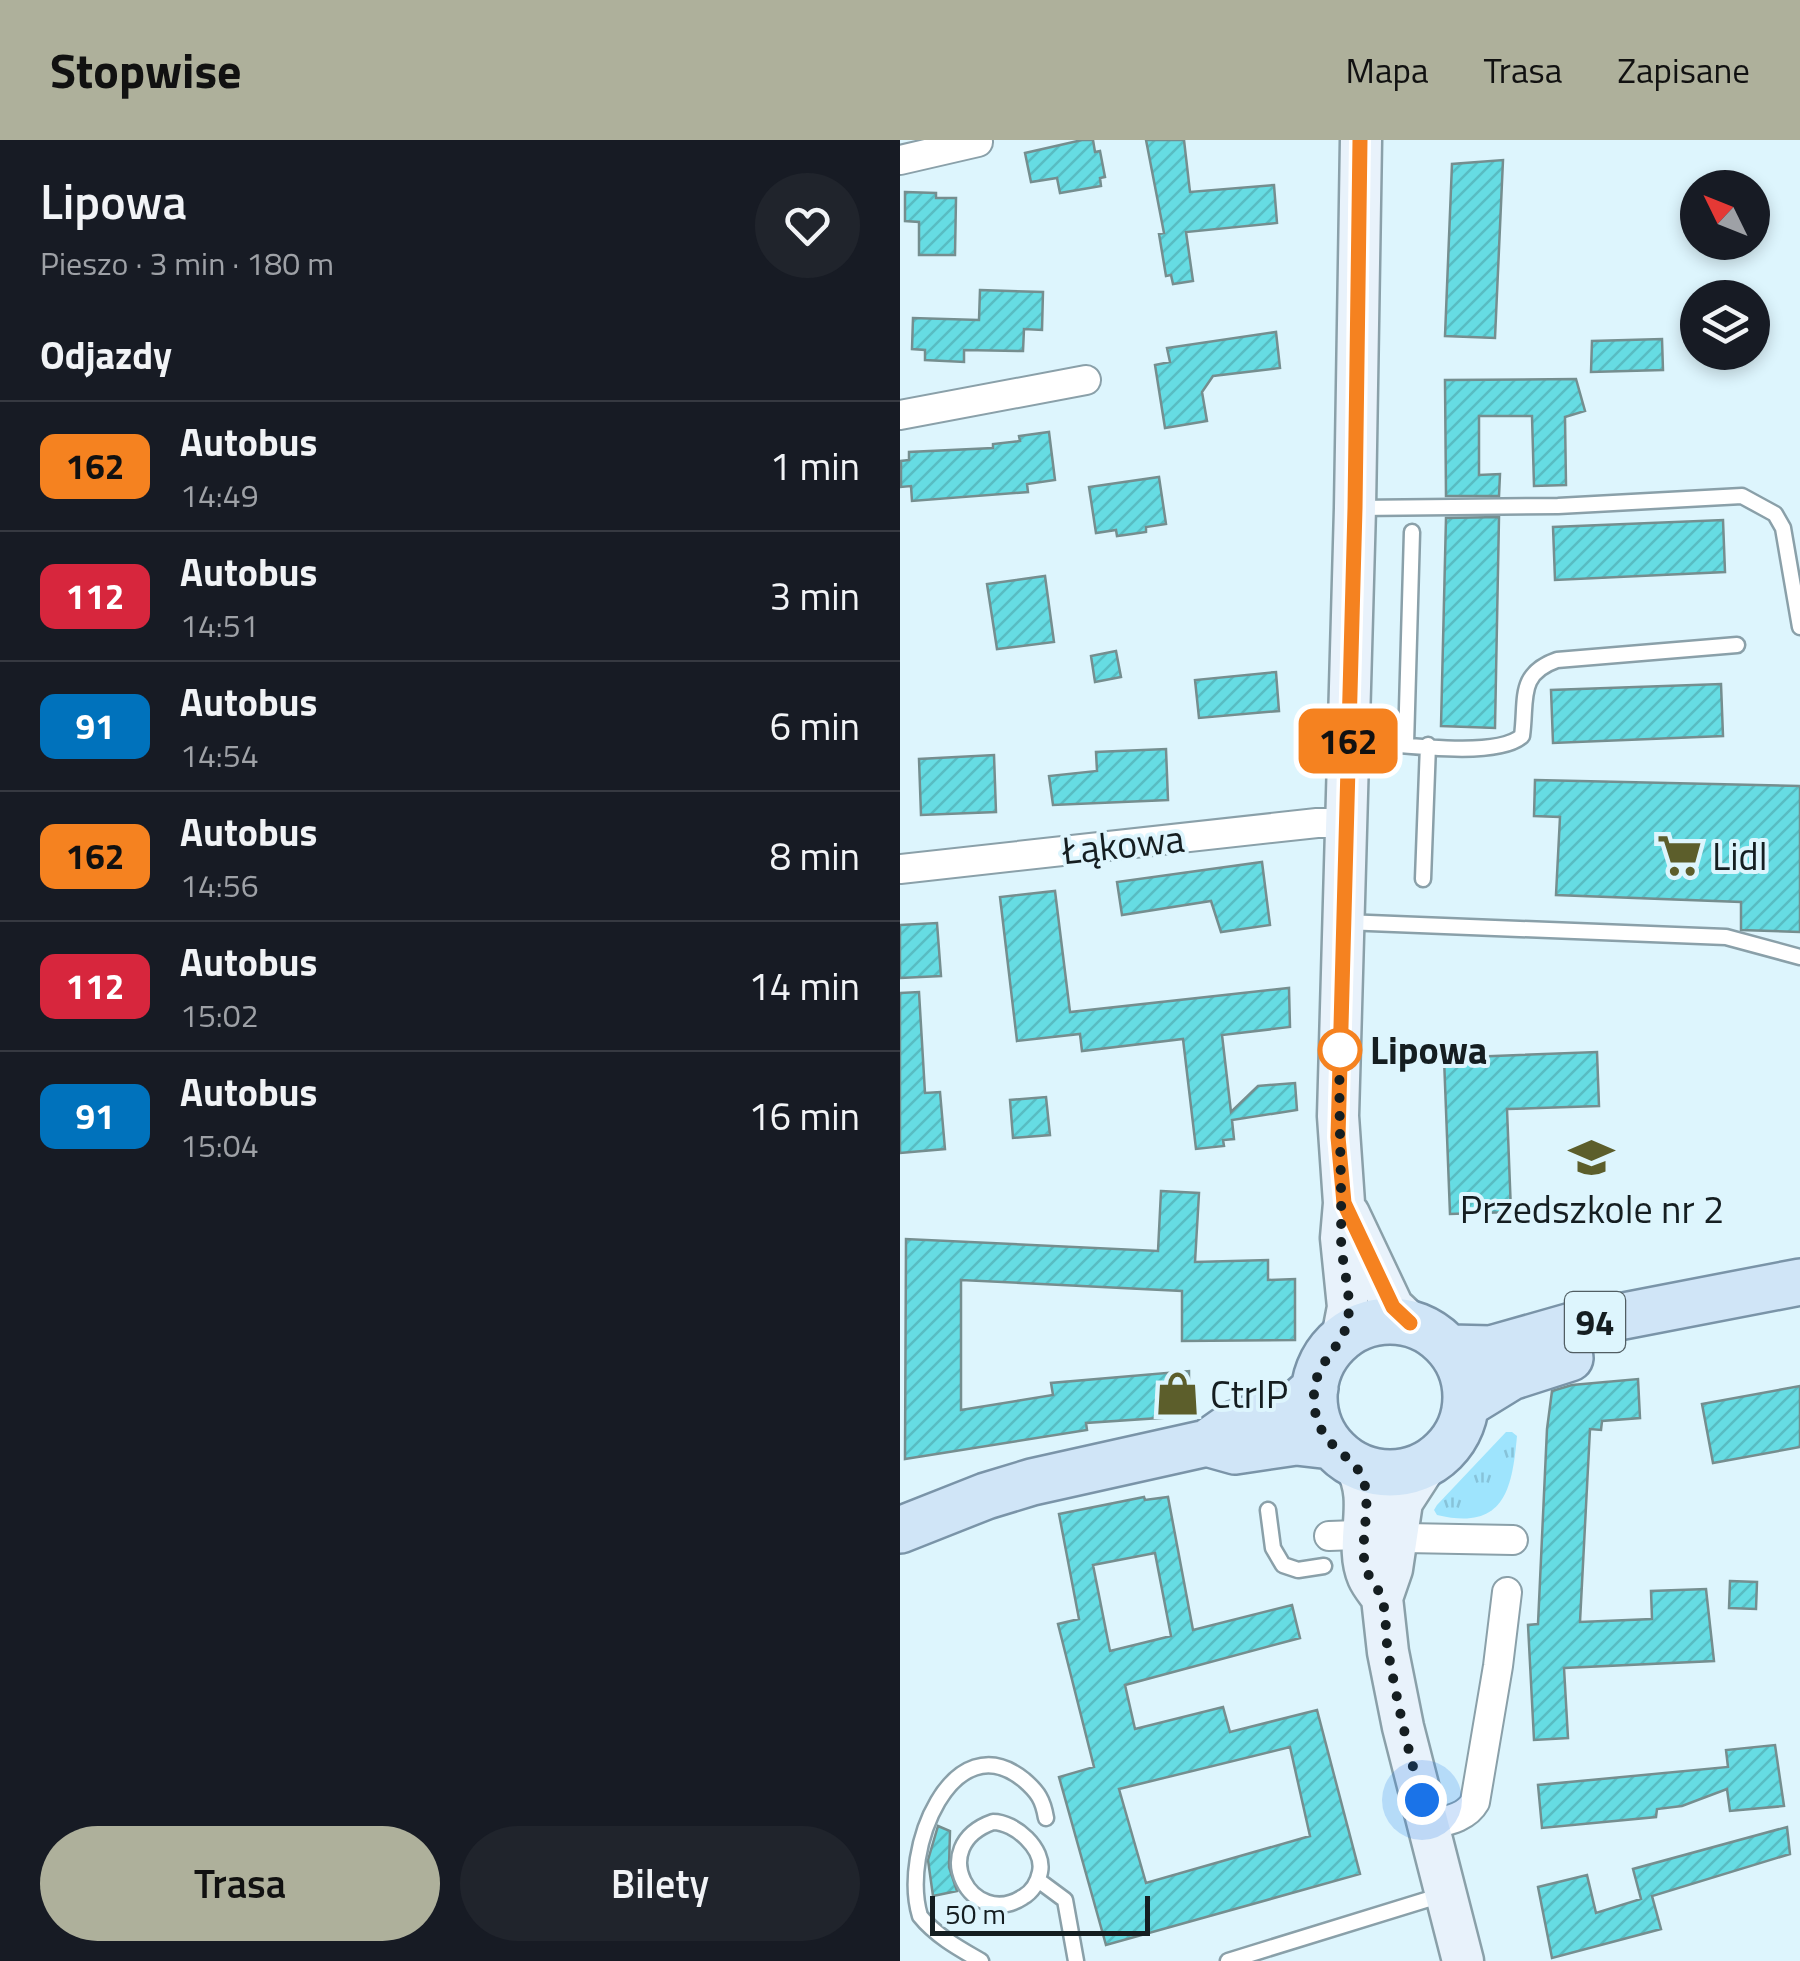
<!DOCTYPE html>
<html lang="pl">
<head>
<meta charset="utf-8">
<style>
	body { margin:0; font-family:"Titillium Web",sans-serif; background:#20242c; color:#f1f3f6; height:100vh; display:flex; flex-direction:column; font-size:38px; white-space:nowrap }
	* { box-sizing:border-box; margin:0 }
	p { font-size:32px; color:#9ea1a6 }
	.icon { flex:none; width:55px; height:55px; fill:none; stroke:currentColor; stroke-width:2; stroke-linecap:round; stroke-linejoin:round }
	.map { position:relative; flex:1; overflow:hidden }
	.panel { display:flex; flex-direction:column; background:#171b24; width:900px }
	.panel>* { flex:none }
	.badge { padding:0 20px; border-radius:15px; font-size:35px; line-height:65px }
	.needle { width:65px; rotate:313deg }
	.controls { position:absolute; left:780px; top:30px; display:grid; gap:20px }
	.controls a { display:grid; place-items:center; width:90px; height:90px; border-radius:50%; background:#171b24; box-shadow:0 5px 15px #0003; font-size:50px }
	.scale { position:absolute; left:30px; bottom:25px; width:220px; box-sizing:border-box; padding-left:10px; border:5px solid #151e21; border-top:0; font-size:28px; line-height:35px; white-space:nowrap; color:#151e21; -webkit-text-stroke:8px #ddf5fd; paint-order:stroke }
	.you { position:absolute; width:50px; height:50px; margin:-25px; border:8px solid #fff; border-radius:50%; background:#1a73e8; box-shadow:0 0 0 15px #1a73e833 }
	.map>.badge { position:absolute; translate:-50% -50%; box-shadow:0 0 0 5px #fff }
	h2 { padding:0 40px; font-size:38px; line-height:90px }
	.round { display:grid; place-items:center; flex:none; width:105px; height:105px; border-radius:52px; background:#20242c }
	.overview { display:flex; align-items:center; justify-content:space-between; height:170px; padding:0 40px }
	h1 { font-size:48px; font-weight:600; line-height:75px }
	.button { display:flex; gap:20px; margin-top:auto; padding:20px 40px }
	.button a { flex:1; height:115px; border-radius:60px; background:#aeb09b; color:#111; font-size:40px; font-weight:600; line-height:115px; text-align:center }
	.button a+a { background:#20242c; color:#f1f3f6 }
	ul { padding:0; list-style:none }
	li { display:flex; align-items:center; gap:30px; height:130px; padding:0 40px; border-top:2px solid #363941 }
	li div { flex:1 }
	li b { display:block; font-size:38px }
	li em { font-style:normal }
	li .badge { min-width:110px; font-weight:700; text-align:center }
	header { display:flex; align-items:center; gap:60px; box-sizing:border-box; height:140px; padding:0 50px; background:#aeb09b; color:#111 }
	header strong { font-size:48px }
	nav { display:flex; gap:55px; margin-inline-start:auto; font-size:35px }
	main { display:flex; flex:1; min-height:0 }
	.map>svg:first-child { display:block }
	.grass { fill:url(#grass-tufts) }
	.building { fill:url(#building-hatch); stroke:#758e8f; stroke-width:2.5; fill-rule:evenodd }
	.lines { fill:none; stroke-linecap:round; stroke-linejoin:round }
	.lane-casing { stroke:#8aa0a9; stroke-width:19 }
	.street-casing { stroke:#8aa0a9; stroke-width:32 }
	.secondary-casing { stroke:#8aa0a9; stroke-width:45 }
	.primary-casing { stroke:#7a94a8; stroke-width:50 }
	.lane { stroke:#fff; stroke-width:14 }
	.street { stroke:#fff; stroke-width:28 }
	.secondary { stroke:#e8f2fb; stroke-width:40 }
	.primary { stroke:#d0e5f7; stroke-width:45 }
	.line-casing { stroke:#fff; stroke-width:22 }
	.line { stroke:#f58220; stroke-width:15 }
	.walk { stroke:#151e21; stroke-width:10; stroke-dasharray:0 18 }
	.stop-dot { fill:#fff; stroke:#f58220; stroke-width:5 }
	.labels { text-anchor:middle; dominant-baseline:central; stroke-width:8; stroke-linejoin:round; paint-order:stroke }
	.shield { fill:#ddf5fd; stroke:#515e63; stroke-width:2.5 }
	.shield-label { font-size:35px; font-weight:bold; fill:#151e21 }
	.street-label { font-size:38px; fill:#151e21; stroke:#ddf5fd }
	.poi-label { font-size:38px; fill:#151e21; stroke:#ddf5fd; text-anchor:start }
	.stop-label { font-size:38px; font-weight:bold; fill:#151e21; stroke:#ddf5fd; text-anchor:start }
</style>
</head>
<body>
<header>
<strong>Stopwise</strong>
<nav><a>Mapa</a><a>Trasa</a><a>Zapisane</a></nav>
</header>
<main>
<section class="panel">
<div class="overview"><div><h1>Lipowa</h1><p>Pieszo · 3 min · 180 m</p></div><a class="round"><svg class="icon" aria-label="heart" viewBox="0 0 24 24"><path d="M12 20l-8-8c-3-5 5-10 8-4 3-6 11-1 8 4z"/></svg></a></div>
<h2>Odjazdy</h2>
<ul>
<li><span class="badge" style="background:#f58220;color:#111">162</span><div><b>Autobus</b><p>14:49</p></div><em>1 min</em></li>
<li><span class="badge" style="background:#d7263d;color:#fff">112</span><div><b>Autobus</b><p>14:51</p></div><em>3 min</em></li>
<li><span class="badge" style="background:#0072bc;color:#fff">91</span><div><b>Autobus</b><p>14:54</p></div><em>6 min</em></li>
<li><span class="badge" style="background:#f58220;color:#111">162</span><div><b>Autobus</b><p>14:56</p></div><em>8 min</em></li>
<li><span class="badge" style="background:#d7263d;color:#fff">112</span><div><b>Autobus</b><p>15:02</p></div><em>14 min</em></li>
<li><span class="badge" style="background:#0072bc;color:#fff">91</span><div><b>Autobus</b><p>15:04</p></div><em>16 min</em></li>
</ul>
<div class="button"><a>Trasa</a><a>Bilety</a></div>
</section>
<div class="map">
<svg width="900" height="1821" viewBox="0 0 900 1821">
	<defs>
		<pattern id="grass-tufts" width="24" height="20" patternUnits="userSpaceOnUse" patternTransform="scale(2.5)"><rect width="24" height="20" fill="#9ee4fd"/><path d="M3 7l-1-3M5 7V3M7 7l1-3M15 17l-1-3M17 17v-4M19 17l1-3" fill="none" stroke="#87c3d9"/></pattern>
		<pattern id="building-hatch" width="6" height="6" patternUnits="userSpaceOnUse" patternTransform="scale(2.5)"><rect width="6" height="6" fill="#66dce3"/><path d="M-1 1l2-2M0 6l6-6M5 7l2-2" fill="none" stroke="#58bcc2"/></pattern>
	</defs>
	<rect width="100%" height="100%" fill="#ddf5fd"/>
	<path class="grass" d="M 606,1292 L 612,1292 L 617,1296 C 612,1350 604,1391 537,1375 L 534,1370 L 537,1365 Z"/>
	<path class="building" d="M 182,0 L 193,0 L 195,12 L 200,11 L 205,37 L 200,38 L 201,46 L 160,53 L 157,38 L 131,42 L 125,13 Z
		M 246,0 L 284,0 L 290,52 L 374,45 L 377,83 L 286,92 L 293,141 L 273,144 L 271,135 L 266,136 L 259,94 L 264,93 Z
		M 603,20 L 595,198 L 545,196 L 552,24 Z
		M 5,52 L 36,53 L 36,58 L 56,58 L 55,115 L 19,115 L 19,82 L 5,81 Z
		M 80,150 L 143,152 L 142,190 L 124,189 L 123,211 L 64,210 L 64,222 L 25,220 L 25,210 L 12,209 L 13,178 L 79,180 Z
		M 376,192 L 380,228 L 313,236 L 302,252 L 307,281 L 265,288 L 255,225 L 270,222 L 267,208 Z
		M 762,199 L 763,230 L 691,232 L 692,201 Z
		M 676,239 L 685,271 L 665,277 L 666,345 L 634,346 L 632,276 L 579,276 L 579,335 L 600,334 L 599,356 L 546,356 L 545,240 Z
		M 149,292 L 155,340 L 127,344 L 128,352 L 12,361 L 11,346 L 1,347 L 1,321 L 9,320 L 9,312 L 93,308 L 93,304 L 120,301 L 119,296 Z
		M 259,337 L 266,384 L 246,387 L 246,392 L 232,394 L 217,396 L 216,390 L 196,393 L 189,347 Z
		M 599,377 L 595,588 L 541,586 L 546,378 Z
		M 823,380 L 825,432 L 655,440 L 653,387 Z
		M 145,436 L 154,502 L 97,509 L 87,444 Z
		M 216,511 L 221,537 L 195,542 L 191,516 Z
		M 376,532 L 379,571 L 299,578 L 295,540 Z
		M 821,544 L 823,596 L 653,603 L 651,550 Z
		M 266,609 L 268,660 L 153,665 L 149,636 L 197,631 L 196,612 Z
		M 94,615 L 96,672 L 21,675 L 19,619 Z
		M 635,640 L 900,646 L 900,792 L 841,790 L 841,762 L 656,755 L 660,677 L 634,676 Z
		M 362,722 L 370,785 L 321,792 L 311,761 L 222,775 L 217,742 Z
		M 155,751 L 170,872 L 389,848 L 390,887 L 322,895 L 331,972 L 358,946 L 395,943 L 397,970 L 332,980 L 334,999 L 323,1000 L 324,1006 L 296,1009 L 283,899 L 182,911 L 180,894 L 117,901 L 100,757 Z
		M 37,783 L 41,836 L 0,838 L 0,785 Z
		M 19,852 L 25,953 L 40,952 L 45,1009 L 0,1013 L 0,853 Z
		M 697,912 L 699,966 L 607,969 L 611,1072 L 550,1074 L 544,918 Z
		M 146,957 L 150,995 L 113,998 L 110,960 Z
		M 261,1051 L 299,1053 L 295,1122 L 368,1120 L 368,1140 L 395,1139 L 395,1200 L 282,1201 L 282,1151 L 61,1140 L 61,1270 L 153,1255 L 151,1243 L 289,1231 L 289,1276 L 186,1283 L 187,1290 L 5,1319 L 6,1099 L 258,1111 Z
		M 738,1239 L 740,1278 L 702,1281 L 701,1290 L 690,1289 L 680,1482 L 752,1479 L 751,1451 L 806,1449 L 814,1521 L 664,1528 L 668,1598 L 634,1600 L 628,1485 L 638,1484 L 647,1289 L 652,1251 L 672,1245 Z
		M 900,1246 L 900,1307 L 813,1323 L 802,1264 Z
		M 244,1357 L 245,1360 L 268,1357 L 293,1490 L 392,1465 L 400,1498 L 225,1545 L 235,1589 L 323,1567 L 330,1592 L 417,1570 L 460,1734 L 206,1805 L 159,1637 L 194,1627 L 158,1484 L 179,1479 L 159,1374 ZM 255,1413 L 271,1496 L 210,1511 L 193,1425 ZM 390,1607 L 410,1696 L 246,1743 L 219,1649 Z
		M 830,1441 L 857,1442 L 856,1469 L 829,1468 Z
		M 875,1605 L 884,1666 L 830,1671 L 827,1649 L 782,1666 L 757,1669 L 756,1677 L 642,1688 L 638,1645 L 828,1627 L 826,1610 Z
		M 38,1686 L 50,1691 L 49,1727 L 57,1751 L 33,1756 L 28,1720 Z
		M 887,1687 L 890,1714 L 752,1756 L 761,1789 L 652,1818 L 638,1747 L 687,1735 L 696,1773 L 741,1759 L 733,1729 Z"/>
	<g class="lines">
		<defs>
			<path id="lane" d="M 456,368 L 658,366 L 842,356 L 875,374 L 883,388 L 900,487
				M 454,601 C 492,603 595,620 622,596 C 627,559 617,534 657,520 L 837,505
				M 506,604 L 512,392
				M 523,739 L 528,605
				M 444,782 L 826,797 L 900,817
				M 368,1370 L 373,1408 L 383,1425 L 398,1430 L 424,1426
				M 93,1682 C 115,1682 145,1709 140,1732 C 138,1742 132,1752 123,1757 C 72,1790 25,1706 93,1682 Z
				M 138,1740 L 165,1760 L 176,1821
				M 81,1821 C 60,1809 36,1796 20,1776 C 0,1710 53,1582 124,1640 C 138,1652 143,1660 146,1678
				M 328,1821 L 542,1755"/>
			<path id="street" d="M 0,20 L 78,2
				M 0,275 L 186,240
				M 0,729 L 417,683 L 446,683
				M 429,1396 L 457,1395
				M 505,1398 L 613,1400
				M 530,1685 C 546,1681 566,1678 575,1662 L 598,1526 L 607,1452"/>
			<path id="secondary" d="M 449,1074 L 493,1167 L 510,1183
				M 442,1198 L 448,1167 L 441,1098 L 444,1063 L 438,976 L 455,368 L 461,0
				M 455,1325 C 477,1362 453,1402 468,1437 C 471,1444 477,1451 482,1458
				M 526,1325 L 502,1362 L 492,1429 L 482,1458 L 488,1512 L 503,1587 L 563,1821"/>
			<path id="primary" d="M414 1257a76 76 0 1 1 152 0a76 76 0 1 1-152 0Z
				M 550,1208 L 591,1209 L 672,1186 L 900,1142
				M 567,1264 L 611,1237 L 670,1218
				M 310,1304 L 335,1311 L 396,1302 L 431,1306
				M 0,1390 L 86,1356 L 132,1342 L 307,1303 L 334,1284 L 397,1264 L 415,1248"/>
		</defs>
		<use href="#lane" class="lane-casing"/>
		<use href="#street" class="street-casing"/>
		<use href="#secondary" class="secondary-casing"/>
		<use href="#primary" class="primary-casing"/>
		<use href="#lane" class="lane"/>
		<use href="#street" class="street"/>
		<use href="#secondary" class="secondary"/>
		<use href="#primary" class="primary"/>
	</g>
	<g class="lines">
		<defs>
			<path id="line" d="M 460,0 L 455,368 L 438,997 L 444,1063 L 493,1167 L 510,1183"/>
		</defs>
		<use href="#line" class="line-casing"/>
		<use href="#line" class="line"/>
		<path class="walk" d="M 440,910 L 440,907 C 438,970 442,1033 441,1096 C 441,1124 452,1152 448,1179 C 443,1211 412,1220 414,1261 C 416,1309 456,1313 464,1342 C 471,1369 460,1399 465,1425 C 468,1439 478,1446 482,1459 C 487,1475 485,1495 488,1511 C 497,1561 508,1611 522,1660"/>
	</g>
	<defs>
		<symbol id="supermarket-bare" viewBox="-9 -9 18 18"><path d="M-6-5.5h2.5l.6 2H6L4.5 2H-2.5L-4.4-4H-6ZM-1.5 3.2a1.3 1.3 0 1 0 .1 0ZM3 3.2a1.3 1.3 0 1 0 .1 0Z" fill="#5c5e2b" stroke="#ddf5fd" stroke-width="2.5" paint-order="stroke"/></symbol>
		<symbol id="school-bare" viewBox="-9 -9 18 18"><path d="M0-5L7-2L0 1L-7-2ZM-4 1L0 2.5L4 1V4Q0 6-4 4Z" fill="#5c5e2b" stroke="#ddf5fd" stroke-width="2.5" paint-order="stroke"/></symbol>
		<symbol id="shop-bare" viewBox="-9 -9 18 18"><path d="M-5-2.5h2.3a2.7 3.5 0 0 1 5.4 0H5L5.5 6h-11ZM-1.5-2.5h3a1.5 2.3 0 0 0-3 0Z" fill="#5c5e2b" stroke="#ddf5fd" stroke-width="2.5" paint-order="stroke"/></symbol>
	</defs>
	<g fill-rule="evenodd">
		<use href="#supermarket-bare" x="748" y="684" width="63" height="63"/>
		<use href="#school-bare" x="660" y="986" width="63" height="63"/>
		<use href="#shop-bare" x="246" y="1222" width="63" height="63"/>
	</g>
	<circle class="stop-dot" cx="440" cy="910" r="20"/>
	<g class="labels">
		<rect class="shield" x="665" y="1152" width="60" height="60" rx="8"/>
		<g class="shield-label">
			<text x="695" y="1182">94</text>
		</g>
		<g class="street-label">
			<text transform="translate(223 704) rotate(-6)">Łąkowa</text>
		</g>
		<g class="poi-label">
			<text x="812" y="716">Lidl</text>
			<text x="692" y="1069" text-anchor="middle">Przedszkole nr 2</text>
			<text x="310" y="1254">CtrlP</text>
		</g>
		<g class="stop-label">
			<text x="470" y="910">Lipowa</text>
		</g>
	</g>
</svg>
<div class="controls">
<a><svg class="needle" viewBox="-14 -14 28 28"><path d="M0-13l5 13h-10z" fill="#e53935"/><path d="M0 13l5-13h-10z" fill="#9ea1a6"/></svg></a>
<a><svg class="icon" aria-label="layers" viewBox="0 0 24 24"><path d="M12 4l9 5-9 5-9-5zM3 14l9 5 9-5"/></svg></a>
</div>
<div class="scale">50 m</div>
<div class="you" style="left:522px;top:1660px"></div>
<b class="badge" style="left:448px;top:601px;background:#f58220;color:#111">162</b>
</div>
</main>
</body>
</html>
